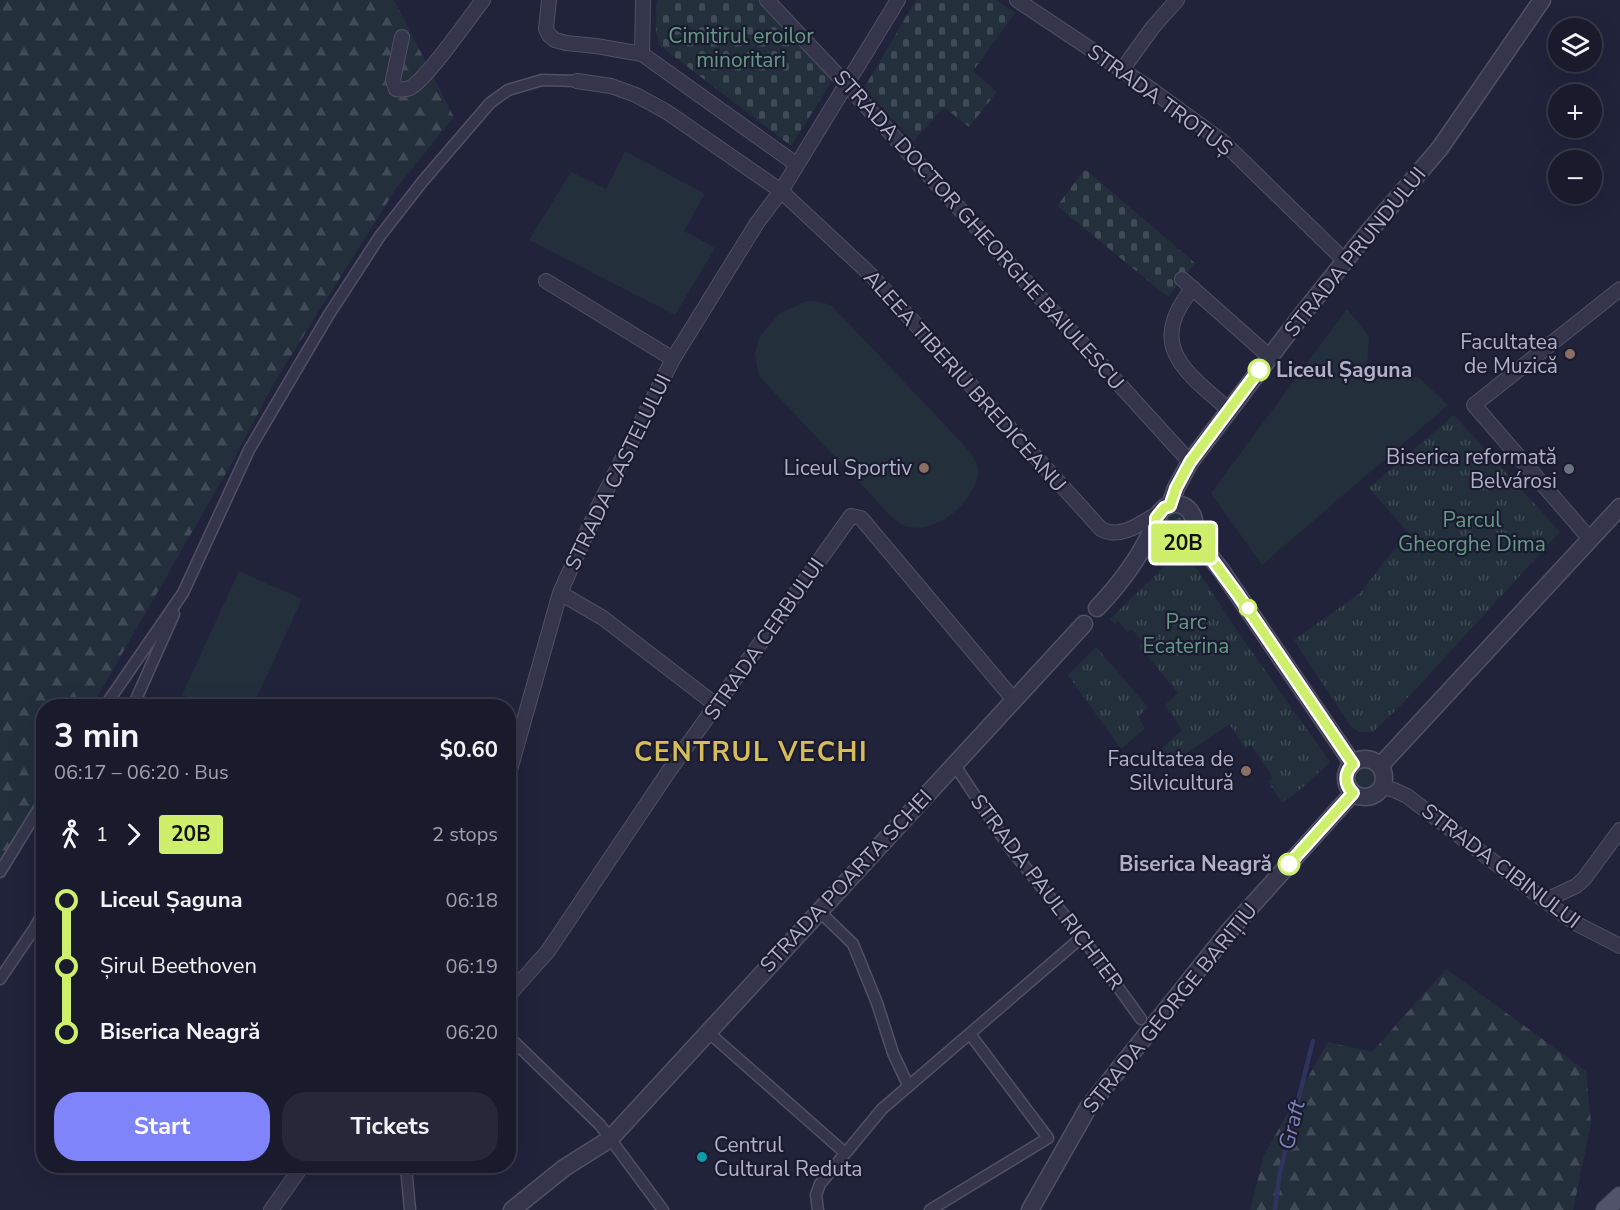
<!DOCTYPE html>
<html lang="en">
<head>
<meta charset="utf-8">
<style>
	body { margin:0; font-family:"Nunito Sans",sans-serif; background:#262738; color:#f1f3f6; height:100vh; display:flex; flex-direction:column; font-size:22px; white-space:nowrap }
	* { box-sizing:border-box; margin:0 }
	p { font-size:20px; color:#9fa1a9 }
	.icon { flex:none; width:33px; height:33px; fill:none; stroke:currentColor; stroke-width:2; stroke-linecap:round; stroke-linejoin:round }
	.map { position:relative; flex:1; overflow:hidden }
	.drawer { position:absolute; left:36px; top:699px; width:480px; height:474px; display:flex; flex-direction:column; background:#191a2c; border-radius:24px; box-shadow:0 6px 24px #0002,0 0 0 2px #373848 }
	.drawer>* { flex:none }
	.badge { padding:0 12px; border-radius:4px; font-size:21px; line-height:39px }
	.controls { position:absolute; left:1548px; top:18px; display:grid; gap:12px }
	.controls a { display:grid; place-items:center; width:54px; height:54px; border-radius:50%; background:#191a2c; box-shadow:0 6px 24px #0002,0 0 0 2px #373848; font-size:30px }
	.map>.badge { position:absolute; translate:-50% -50%; box-shadow:0 0 0 3px #fff }
	.legs { display:flex; align-items:center; gap:9px; height:66px; padding:0 18px; font-size:20px }
	.legs p { margin-inline-start:auto }
	.head { display:flex; align-items:center; justify-content:space-between; height:102px; padding:0 18px }
	h1 { font-size:33px; font-weight:700; line-height:45px }
	.button { display:flex; gap:12px; margin-top:auto; padding:12px 18px }
	.button a { flex:1; height:69px; border-radius:24px; background:#8084fb; color:#fff; font-size:24px; font-weight:700; line-height:69px; text-align:center }
	.button a+a { background:#262738; color:#f1f3f6 }
	ul { padding:0 18px; list-style:none }
	li { display:flex; align-items:center; gap:21px; height:66px; font-size:22px }
	li i { display:grid; place-items:center; width:9px; height:100%; margin:0 8px; background:currentColor }
	li i::after { content:''; width:15px; height:15px; margin:-8px; border:4px solid; border-radius:50%; background:#191a2c }
	li p { margin-inline-start:auto }
	li:first-child i { background:linear-gradient(#0000 50%,currentColor 0) }
	li:last-child i { background:linear-gradient(currentColor 50%,#0000 0) }
	.map>svg:first-child { display:block }
	.grass { fill:#23303c }
	.forest { fill:url(#forest-firs) }
	.cemetery { fill:url(#cemetery-stones) }
	.park { fill:url(#park-tufts) }
	.garden { fill:url(#garden-dots) }
	.lines { fill:none; stroke-linecap:round; stroke-linejoin:round }
	.stream { stroke:#30335e; stroke-width:4.5 }
	.pedestrian-casing { stroke:#505066; stroke-width:13 }
	.minor-casing { stroke:#505066; stroke-width:16 }
	.tertiary-casing { stroke:#505066; stroke-width:19 }
	.primary-casing { stroke:#3e3f54; stroke-width:20 }
	.pedestrian { stroke:#35364b; stroke-width:10 }
	.minor { stroke:#35364b; stroke-width:14 }
	.tertiary { stroke:#35364b; stroke-width:16 }
	.primary { stroke:#52546b; stroke-width:18 }
	.line-1-casing { stroke:#fff; stroke-width:14 }
	.line-1 { stroke:#ceef6c; stroke-width:9 }
	.education-dot { fill:#8d6e63; stroke:#1a1b30; stroke-width:2 }
	.stop-1-dot { fill:#fff; stroke:#ceef6c; stroke-width:3 }
	.worship-dot { fill:#6b7280; stroke:#1a1b30; stroke-width:2 }
	.culture-dot { fill:#0f9aa8; stroke:#1a1b30; stroke-width:2 }
	.labels { text-anchor:middle; dominant-baseline:central; stroke-width:4.5; stroke-linejoin:round; paint-order:stroke }
	.park-label { font-size:21px; fill:#669984; stroke:#1a1b30 }
	.street-label { font-size:21px; fill:#b0b0c7; stroke:#1a1b30 }
	.poi-label { font-size:21px; fill:#b0b0c7; stroke:#1a1b30; text-anchor:end }
	.stop-label { font-size:21px; font-weight:bold; fill:#b0b0c7; stroke:#1a1b30; text-anchor:start }
	.water-label { font-size:22px; font-style:italic; fill:#7e82b4; stroke:#1a1b30 }
	.district-label { font-size:27px; font-weight:bold; letter-spacing:1.5px; fill:#d7bd5a; stroke:#1a1b30 }
</style>
</head>
<body>
<div class="map">
<svg width="1620" height="1210" viewBox="0 0 1620 1210">
	<defs>
		<pattern id="forest-firs" width="22" height="20" patternUnits="userSpaceOnUse" patternTransform="scale(1.5)"><rect width="22" height="20" fill="#23303c"/><path d="M5 1l3.5 6h-7zM16 11l3.5 6h-7z" fill="#404b57"/></pattern>
		<pattern id="cemetery-stones" width="16" height="16" patternUnits="userSpaceOnUse" patternTransform="scale(1.5)"><rect width="16" height="16" fill="#23303c"/><path d="M2 7V4a2 2 0 0 1 4 0v3zM10 15v-3a2 2 0 0 1 4 0v3z" fill="#404b57"/></pattern>
		<pattern id="park-tufts" width="24" height="20" patternUnits="userSpaceOnUse" patternTransform="scale(1.5)"><rect width="24" height="20" fill="#23303c"/><path d="M3 7l-1-3M5 7V3M7 7l1-3M15 17l-1-3M17 17v-4M19 17l1-3" fill="none" stroke="#404b57"/></pattern>
		<pattern id="garden-dots" width="8" height="8" patternUnits="userSpaceOnUse" patternTransform="scale(1.5)"><rect width="8" height="8" fill="#23303c"/><path d="M2 2h.1M6 6h.1" fill="none" stroke="#404b57" stroke-width="1.8" stroke-linecap="round"/></pattern>
	</defs>
	<rect width="100%" height="100%" fill="#21233b"/>
	<path class="grass" d="M 625,151 L 705,194 L 684,231 L 715,248 L 675,315 L 529,240 L 571,172 L 606,189 Z
		M 806,301 L 820,302 L 831,305 L 962,443 C 969,452 978,460 978,471 C 977,502 934,536 905,526 C 899,524 894,519 890,515 L 759,376 L 755,354 L 760,336 L 779,314 Z
		M 1347,309 L 1369,336 L 1367,364 L 1381,377 L 1418,377 L 1448,405 L 1262,565 L 1211,493 Z
		M 239,571 L 302,599 L 253,706 L 208,706 L 182,695 Z
		M1354 778a11 11 0 1 1 22 0a11 11 0 1 1-22 0Z"/>
	<path class="forest" d="M 0,0 L 394,0 L 454,117 L 397,187 L 275,381 L 234,459 L 92,706 L 44,706 L 43,792 L 0,867 Z
		M 1446,969 L 1586,1071 L 1591,1123 L 1573,1210 L 1250,1210 L 1264,1155 L 1328,1042 L 1372,1052 Z"/>
	<path class="cemetery" d="M 657,0 L 761,0 L 835,76 L 791,146 L 659,45 L 656,29 Z
		M 916,0 L 996,0 L 1015,13 L 973,71 L 997,92 L 969,127 L 944,107 L 913,142 L 864,88 Z
		M 1085,169 L 1195,263 L 1168,297 L 1057,206 Z"/>
	<path class="park" d="M 1454,415 L 1560,532 L 1402,704 L 1373,732 L 1359,732 L 1350,725 L 1294,640 L 1360,593 L 1408,532 L 1369,488 Z
		M 1181,556 L 1191,560 L 1238,632 L 1330,762 L 1294,795 L 1282,802 L 1268,782 L 1273,778 L 1251,745 L 1245,748 L 1229,724 L 1170,765 L 1158,752 L 1182,730 L 1165,705 L 1178,693 L 1139,646 L 1143,642 L 1132,629 L 1128,632 L 1118,621 L 1115,624 L 1110,619 L 1170,561 Z
		M 1096,647 L 1148,707 L 1138,717 L 1145,728 L 1121,749 L 1068,675 Z"/>
	<path class="garden" d="M 1174,510 L 1189,518 L 1186,535 L 1168,537 L 1161,522 Z"/>
	<g class="lines">
		<path class="stream" d="M 1275,1210 L 1280,1172 L 1313,1041"/>
		<defs>
			<path id="pedestrian" d="M 105,706 L 183,593 L 249,450 L 328,316 L 380,236 L 423,181 L 490,103 L 508,90 L 542,80 L 577,81
				M 133,706 L 174,614
				M 954,764 L 1009,847 L 1082,937 L 1141,1019
				M 0,872 L 44,800
				M 819,911 L 853,944 L 877,1003 L 893,1053 L 908,1085
				M 0,979 L 34,929 L 44,911
				M 708,1032 L 844,1152
				M 508,1036 L 600,1125 L 663,1210
				M 406,1166 L 410,1210
				M 818,1210 L 816,1195 L 820,1184 L 882,1109 L 1082,937
				M 930,1210 L 1048,1138 L 970,1034"/>
			<path id="minor" d="M 549,0 L 546,29 L 549,35 L 555,40 L 566,43 L 596,46 L 642,54 L 796,164
				M 767,0 L 845,83 L 1190,462
				M 1017,0 L 1152,90 L 1222,141 L 1345,261
				M 402,37 L 393,80 L 396,89 C 402,90 405,90 410,88 C 428,78 468,19 483,0
				M 642,54 L 643,0
				M 1122,70 L 1153,27 L 1177,0
				M 577,81 L 611,86 L 636,95 L 667,112 L 781,191 L 872,276 L 1101,529 C 1121,540 1143,522 1160,512
				M 1182,279 L 1270,357
				M 546,281 L 673,359
				M 1193,288 C 1145,346 1186,372 1229,410
				M 1590,539 L 1474,405 L 1620,289
				M 560,593 L 603,618 L 716,705
				M 508,777 L 560,593 L 600,503 L 673,359 L 757,223 L 781,191 L 898,0
				M 1382,787 L 1394,790 L 1407,796 L 1565,916 L 1579,925 L 1620,946
				M 1546,900 L 1576,886 L 1584,879 L 1620,830
				M 508,996 L 548,951 L 669,771 L 851,516 L 861,518 L 1014,700
				M 271,1210 L 302,1166"/>
			<path id="tertiary" d="M 1170,505 L 1176,488 L 1190,462 L 1301,316 L 1360,242 L 1440,148 L 1542,0
				M 1193,535 L 1221,570 L 1353,764
				M 1097,608 C 1119,585 1137,562 1151,532 C 1156,524 1156,514 1164,508 C 1185,494 1205,521 1188,540 C 1173,549 1156,542 1155,524
				M1346 778a19 19 0 1 1 38 0a19 19 0 1 1-38 0Z
				M 1380,766 L 1620,507
				M 512,1210 L 564,1168 L 610,1139 L 1084,624
				M 1030,1210 L 1088,1108 L 1229,931 L 1353,793"/>
			<path id="primary" d="M 1605,1210 L 1620,1196"/>
		</defs>
		<use href="#pedestrian" class="pedestrian-casing"/>
		<use href="#minor" class="minor-casing"/>
		<use href="#tertiary" class="tertiary-casing"/>
		<use href="#primary" class="primary-casing"/>
		<use href="#pedestrian" class="pedestrian"/>
		<use href="#minor" class="minor"/>
		<use href="#tertiary" class="tertiary"/>
		<use href="#primary" class="primary"/>
	</g>
	<g class="lines">
		<defs>
			<path id="line-1" d="M 1259,370 L 1190,462 L 1176,488 L 1170,506 L 1164,508 L 1156,518 L 1156,529 L 1158,535 L 1168,544 L 1182,543 L 1193,535 L 1197,539 L 1238,595 L 1353,764 C 1344,773 1344,784 1353,793 L 1289,864"/>
		</defs>
		<use href="#line-1" class="line-1-casing"/>
		<use href="#line-1" class="line-1"/>
	</g>
	<g class="education-dot">
		<circle cx="1570" cy="354" r="6"/>
		<circle cx="924" cy="468" r="6"/>
		<circle cx="1246" cy="771" r="6"/>
	</g>
	<g class="stop-1-dot">
		<circle cx="1259" cy="370" r="10"/>
		<circle cx="1248" cy="608" r="8"/>
		<circle cx="1289" cy="864" r="10"/>
	</g>
	<circle class="worship-dot" cx="1569" cy="469" r="6"/>
	<circle class="culture-dot" cx="702" cy="1157" r="6"/>
	<g class="labels">
		<g class="park-label">
			<text x="741" y="36">Cimitirul eroilor<tspan x="741" dy="24">minoritari</tspan></text>
			<text x="1472" y="520">Parcul<tspan x="1472" dy="24">Gheorghe Dima</tspan></text>
			<text x="1186" y="622">Parc<tspan x="1186" dy="24">Ecaterina</tspan></text>
		</g>
		<g class="street-label">
			<text transform="translate(1160 100) rotate(36)">STRADA TROTUȘ</text>
			<text transform="translate(979 230) rotate(48)">STRADA DOCTOR GHEORGHE BAIULESCU</text>
			<text transform="translate(1355 252) rotate(-51)">STRADA PRUNDULUI</text>
			<text transform="translate(965 381) rotate(48)">ALEEA TIBERIU BREDICEANU</text>
			<text transform="translate(618 472) rotate(-64)">STRADA CASTELULUI</text>
			<text transform="translate(764 639) rotate(-55)">STRADA CERBULUI</text>
			<text transform="translate(1501 866) rotate(37)">STRADA CIBINULUI</text>
			<text transform="translate(846 881) rotate(-47)">STRADA POARTA SCHEI</text>
			<text transform="translate(1047 892) rotate(53)">STRADA PAUL RICHTER</text>
			<text transform="translate(1170 1008) rotate(-51)">STRADA GEORGE BARIȚIU</text>
		</g>
		<g class="poi-label">
			<text x="1558" y="342">Facultatea<tspan x="1558" dy="24">de Muzică</tspan></text>
			<text x="1557" y="457">Biserica reformată<tspan x="1557" dy="24">Belvárosi</tspan></text>
			<text x="912" y="468">Liceul Sportiv</text>
			<text x="1234" y="759">Facultatea de<tspan x="1234" dy="24">Silvicultură</tspan></text>
			<text x="714" y="1145" text-anchor="start">Centrul<tspan x="714" dy="24">Cultural Reduta</tspan></text>
		</g>
		<g class="stop-label">
			<text x="1276" y="370">Liceul Șaguna</text>
			<text x="1272" y="864" text-anchor="end">Biserica Neagră</text>
		</g>
		<g class="water-label">
			<text transform="translate(1292 1125) rotate(-76)">Graft</text>
		</g>
		<g class="district-label">
			<text x="751" y="752">CENTRUL VECHI</text>
		</g>
	</g>
</svg>
<div class="controls">
<a><svg class="icon" aria-label="layers" viewBox="0 0 24 24"><path d="M12 4l9 5-9 5-9-5zM3 14l9 5 9-5"/></svg></a>
<a>+</a>
<a>−</a>
</div>
<b class="badge" style="left:1183px;top:543px;background:#ceef6c;color:#111">20B</b>
<section class="drawer">
<div class="head"><div><h1>3 min</h1><p>06:17 – 06:20 · Bus</p></div><b>$0.60</b></div>
<div class="legs"><svg class="icon" aria-label="walk" viewBox="0 0 24 24"><circle cx="13" cy="4" r="2"/><path d="M13 8l-2 6 4 7M11 14l-3 7M7 12l3-4h3l4 4"/></svg>1<svg class="icon" aria-label="forward" viewBox="0 0 24 24"><path d="M9 5l7 7-7 7"/></svg><b class="badge" style="background:#ceef6c;color:#111">20B</b><p>2 stops</p></div>
<ul>
<li><i style="color:#ceef6c"></i><b>Liceul Șaguna</b><p>06:18</p></li>
<li><i style="color:#ceef6c"></i><span>Șirul Beethoven</span><p>06:19</p></li>
<li><i style="color:#ceef6c"></i><b>Biserica Neagră</b><p>06:20</p></li>
</ul>
<div class="button"><a>Start</a><a>Tickets</a></div>
</section>
</div>
</body>
</html>
